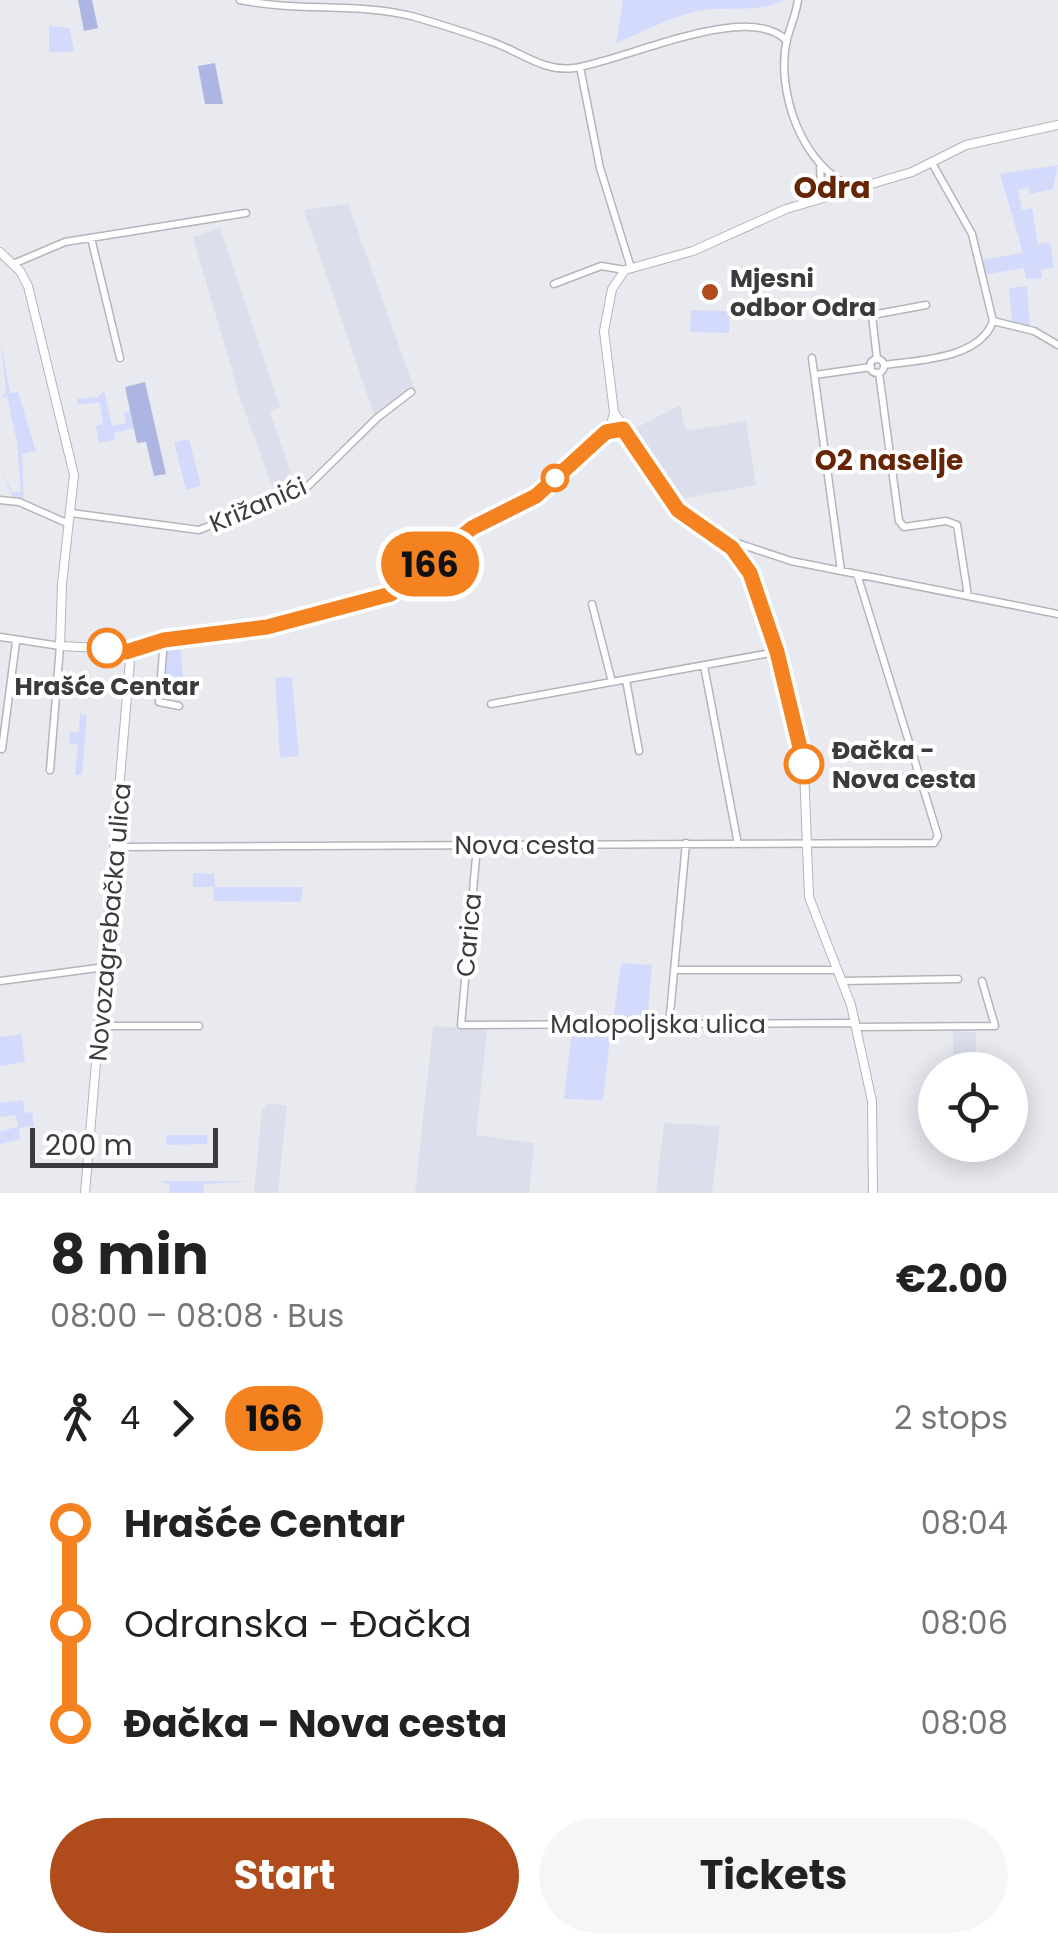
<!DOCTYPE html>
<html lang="en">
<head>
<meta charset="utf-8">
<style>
	body { margin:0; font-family:Poppins,sans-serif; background:#f6f6f6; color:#222; height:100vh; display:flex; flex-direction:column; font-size:38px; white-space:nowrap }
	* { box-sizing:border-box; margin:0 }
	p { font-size:32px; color:#767676 }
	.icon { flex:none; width:55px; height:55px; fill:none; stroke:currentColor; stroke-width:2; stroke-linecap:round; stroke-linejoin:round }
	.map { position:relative; height:1193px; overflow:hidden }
	.drawer { display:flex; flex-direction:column; background:#fff; flex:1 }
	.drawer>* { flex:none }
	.badge { padding:0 20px; border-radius:32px; font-size:35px; line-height:65px }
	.buttons { position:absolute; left:918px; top:1052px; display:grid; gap:20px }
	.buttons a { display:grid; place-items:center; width:110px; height:110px; border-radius:50%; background:#fff; box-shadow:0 5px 25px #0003; font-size:50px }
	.scale { position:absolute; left:30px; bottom:25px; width:188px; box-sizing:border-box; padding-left:10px; border:5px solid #3b3b3e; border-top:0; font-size:28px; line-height:35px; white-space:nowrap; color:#3b3b3e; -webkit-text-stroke:8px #fff; paint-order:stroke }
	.map>.badge { position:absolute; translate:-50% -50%; box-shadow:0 0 0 5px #fff }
	.legs { display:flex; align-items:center; gap:15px; height:110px; padding:0 50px; font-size:32px }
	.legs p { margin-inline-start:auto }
	.overview { display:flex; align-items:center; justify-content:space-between; height:170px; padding:0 50px }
	h1 { font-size:55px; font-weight:700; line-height:75px }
	.button { display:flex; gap:20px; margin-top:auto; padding:20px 50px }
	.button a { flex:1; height:115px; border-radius:60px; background:#b04b1b; color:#fff; font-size:40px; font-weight:700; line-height:115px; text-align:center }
	.button a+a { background:#f6f6f6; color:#222 }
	ul { padding:0 50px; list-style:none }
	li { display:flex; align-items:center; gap:35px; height:100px; font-size:38px }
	li i { display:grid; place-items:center; width:15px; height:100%; margin:0 12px; background:currentColor }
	li i::after { content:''; width:25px; height:25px; margin:-12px; border:8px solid; border-radius:50%; background:#fff }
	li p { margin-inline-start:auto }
	li:first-child i { background:linear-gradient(#0000 50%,currentColor 0) }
	li:last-child i { background:linear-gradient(currentColor 50%,#0000 0) }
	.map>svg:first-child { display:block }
	.built { fill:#dbdeeb }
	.green { fill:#d4dafc }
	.forest { fill:#adb5e2 }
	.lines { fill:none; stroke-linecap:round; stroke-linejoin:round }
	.minor-casing { stroke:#b4b5bb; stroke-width:9 }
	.tertiary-casing { stroke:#b4b5bb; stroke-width:10 }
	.secondary-casing { stroke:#b4b5bb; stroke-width:10 }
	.minor { stroke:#fff; stroke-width:6 }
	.tertiary { stroke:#fff; stroke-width:8 }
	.secondary { stroke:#fff; stroke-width:8 }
	.line-1-casing { stroke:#fff; stroke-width:22 }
	.line-1 { stroke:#f58220; stroke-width:15 }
	.poi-dot { fill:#b04b1b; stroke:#fff; stroke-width:4 }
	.stop-1-dot { fill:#fff; stroke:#f58220; stroke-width:5 }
	.labels { text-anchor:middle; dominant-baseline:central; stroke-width:8; stroke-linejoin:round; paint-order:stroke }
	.poi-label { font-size:25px; font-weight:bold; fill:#3b3b3e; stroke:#fff; text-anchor:start }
	.street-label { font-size:25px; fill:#3b3b3e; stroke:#fff }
	.stop-label { font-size:25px; font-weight:bold; fill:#3b3b3e; stroke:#fff }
	.neighbourhood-label { font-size:28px; font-weight:bold; fill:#662606; stroke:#fff }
	.quarter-label { font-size:30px; font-weight:bold; fill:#662606; stroke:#fff }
</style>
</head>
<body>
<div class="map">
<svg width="1058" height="1193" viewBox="0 0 1058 1193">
	<rect width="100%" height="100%" fill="#e9eaf0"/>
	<path class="built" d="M 348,204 L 414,388 L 374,414 L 304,210 Z
		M 220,228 L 280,407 L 270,412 L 296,488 L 276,497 L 239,395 L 193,237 Z
		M 680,405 L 686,431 L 746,421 L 756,485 L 676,500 L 634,429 Z
		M 433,1027 L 487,1028 L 476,1135 L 534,1143 L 529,1193 L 415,1193 Z
		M 953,1031 L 976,1032 L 976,1070 L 953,1070 Z
		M 267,1104 L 287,1105 L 278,1193 L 254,1193 L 262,1109 Z
		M 664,1123 L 720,1126 L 712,1193 L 656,1193 Z"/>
	<path class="green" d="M 623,0 L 783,0 C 759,14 726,5 698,11 C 670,17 643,32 616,43 Z
		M 49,26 L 70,28 L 74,52 L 49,52 Z
		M 1058,165 L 1053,189 L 1030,194 L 1028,187 L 1018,190 L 1022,210 L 1032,208 L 1038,244 L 1050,242 L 1054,268 L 1041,270 L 1042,278 L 1026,279 L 1024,268 L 984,275 L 982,260 L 1023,253 L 1000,174 Z
		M 1027,286 L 1030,329 L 1012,325 L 1009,288 Z
		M 691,310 L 730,311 L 729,333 L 690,332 Z
		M 0,338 L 10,393 L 18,392 L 36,451 L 22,454 L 24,501 L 13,498 L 0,467 L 12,492 L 21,492 L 17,443 L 7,396 L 0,398 L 6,391 Z
		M 104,391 L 112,426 L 126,423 L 124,412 L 130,411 L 134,428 L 114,433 L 115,440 L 99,443 L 96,426 L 103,424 L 100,403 L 77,404 L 77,399 L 98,397 Z
		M 189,439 L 201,486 L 186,490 L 174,442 Z
		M 180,642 L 183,677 L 163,676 L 166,645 Z
		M 292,677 L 299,756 L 280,758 L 275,678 Z
		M 80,714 L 87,715 L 82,775 L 75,775 L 78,744 L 69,743 L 70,732 L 79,732 Z
		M 193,873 L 214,874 L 215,887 L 303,887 L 301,902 L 213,901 L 214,887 L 193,887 Z
		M 621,963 L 652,965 L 647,1023 L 613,1022 Z
		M 572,1028 L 611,1029 L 603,1100 L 564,1099 Z
		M 21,1034 L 25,1062 L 0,1066 L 0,1037 Z
		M 23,1100 L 25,1113 L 32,1112 L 34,1126 L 19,1128 L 20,1140 L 0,1144 L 0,1131 L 18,1127 L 16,1115 L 0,1117 L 0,1103 Z
		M 166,1135 L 208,1135 L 207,1144 L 166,1145 Z
		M 158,1181 L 251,1181 L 204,1184 L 203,1193 L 170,1193 L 169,1184 Z"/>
	<path class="forest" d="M 78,0 L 92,0 L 98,28 L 84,31 Z
		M 215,63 L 223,104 L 205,104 L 198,66 Z
		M 145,382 L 166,474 L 154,476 L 146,442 L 137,443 L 125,387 Z"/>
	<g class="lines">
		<defs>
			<path id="minor" d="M 240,0 C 297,12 360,2 415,17 C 442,25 469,33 495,43 C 522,53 544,72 574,68 C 627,60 749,0 787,41
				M 798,0 C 796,14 791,25 787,39 C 775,90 802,169 855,188
				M 580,67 L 600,168 L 631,268
				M 820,168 L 822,197
				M 91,238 L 120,358
				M 13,264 L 65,242 L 246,213
				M 554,284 L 601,266 L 625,270
				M 993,321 L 1034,331 L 1058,345
				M 812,358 L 841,571
				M 877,359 L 872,315 L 926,305
				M870 366a7 7 0 1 1 14 0a7 7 0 1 1-14 0Z
				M 884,365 C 919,360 980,359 993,321 L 972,234 L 932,163
				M 879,373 L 899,521 L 904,527 L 946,521 L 957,525 L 968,596
				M 815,375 L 871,367
				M 0,500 L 19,502 L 69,524
				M 71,513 L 199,530 L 306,488 L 377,418 L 411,392
				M 719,537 L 791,561 L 1058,614
				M 592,604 L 612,682
				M 0,637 L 60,646 L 50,770
				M 164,640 L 159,702 L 179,706
				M 704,666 L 738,844
				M 626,680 L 639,751
				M 491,704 L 776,652
				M 2,749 L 16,642
				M 477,846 L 461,1025 L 856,1023
				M 118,847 L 934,843 L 938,836 L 857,574
				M 674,970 L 836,970
				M 0,981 L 105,967
				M 842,981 L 958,979
				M 669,1025 L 686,843
				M 101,1026 L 199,1026
				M 857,1027 L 995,1026 L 982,981"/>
			<path id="tertiary" d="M 614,412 L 678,511 L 740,556 L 762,604 L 804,768 L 809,897 L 851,1005 L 872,1101 L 873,1193
				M 126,652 L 164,640 L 267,627 L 391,594 L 417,577 L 466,532 L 536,495 L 611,425 L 614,412 L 604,331 L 612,289 L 625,270 L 693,251 L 786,209 L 912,172 L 966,145 L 1058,125"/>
			<path id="secondary" d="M 0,252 L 20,271 L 28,286 L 74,475 L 62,584 L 60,646 L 120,649 L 130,660 L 85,1193"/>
		</defs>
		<use href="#minor" class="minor-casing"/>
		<use href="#tertiary" class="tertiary-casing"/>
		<use href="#secondary" class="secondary-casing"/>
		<use href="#minor" class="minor"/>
		<use href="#tertiary" class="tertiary"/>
		<use href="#secondary" class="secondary"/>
	</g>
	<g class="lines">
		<defs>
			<path id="line-1" d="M 107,648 L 126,652 L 164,640 L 267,627 L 391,594 L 472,528 L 536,496 L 606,432 L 623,429 L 678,510 L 732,548 L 750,573 L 777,652 L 804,764"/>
		</defs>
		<use href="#line-1" class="line-1-casing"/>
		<use href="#line-1" class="line-1"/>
	</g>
	<circle class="poi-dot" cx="710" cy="292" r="10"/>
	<g class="stop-1-dot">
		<circle cx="555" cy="478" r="12"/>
		<circle cx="107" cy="648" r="18"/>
		<circle cx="804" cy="764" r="18"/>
	</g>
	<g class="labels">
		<g class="poi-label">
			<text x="730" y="278">Mjesni<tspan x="730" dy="29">odbor Odra</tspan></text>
		</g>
		<g class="street-label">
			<text transform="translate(258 505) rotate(-23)">Križanići</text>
			<text x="525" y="845">Nova cesta</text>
			<text transform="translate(110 922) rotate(-85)">Novozagrebačka ulica</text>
			<text transform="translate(469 935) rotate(-85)">Carica</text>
			<text x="658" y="1024">Malopoljska ulica</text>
		</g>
		<g class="stop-label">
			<text x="107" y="686">Hrašće Centar</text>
			<text x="832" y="750" text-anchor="start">Đačka -<tspan x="832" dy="29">Nova cesta</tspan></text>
		</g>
		<g class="neighbourhood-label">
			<text x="889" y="460">O2 naselje</text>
		</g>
		<g class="quarter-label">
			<text x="832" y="187">Odra</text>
		</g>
	</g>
</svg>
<div class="buttons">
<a><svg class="icon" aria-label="locate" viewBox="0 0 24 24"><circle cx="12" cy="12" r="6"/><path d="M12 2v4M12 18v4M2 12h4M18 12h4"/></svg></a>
</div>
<div class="scale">200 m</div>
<b class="badge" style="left:430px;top:564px;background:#f58220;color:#111">166</b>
</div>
<section class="drawer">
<div class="overview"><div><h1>8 min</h1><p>08:00 – 08:08 · Bus</p></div><b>€2.00</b></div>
<div class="legs"><svg class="icon" aria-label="walk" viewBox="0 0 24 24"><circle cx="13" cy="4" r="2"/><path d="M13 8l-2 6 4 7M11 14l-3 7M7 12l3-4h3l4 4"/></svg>4<svg class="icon" aria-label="forward" viewBox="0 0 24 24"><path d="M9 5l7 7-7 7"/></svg><b class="badge" style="background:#f58220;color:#111">166</b><p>2 stops</p></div>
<ul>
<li><i style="color:#f58220"></i><b>Hrašće Centar</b><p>08:04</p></li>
<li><i style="color:#f58220"></i><span>Odranska - Đačka</span><p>08:06</p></li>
<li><i style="color:#f58220"></i><b>Đačka - Nova cesta</b><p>08:08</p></li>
</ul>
<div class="button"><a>Start</a><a>Tickets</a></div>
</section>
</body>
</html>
